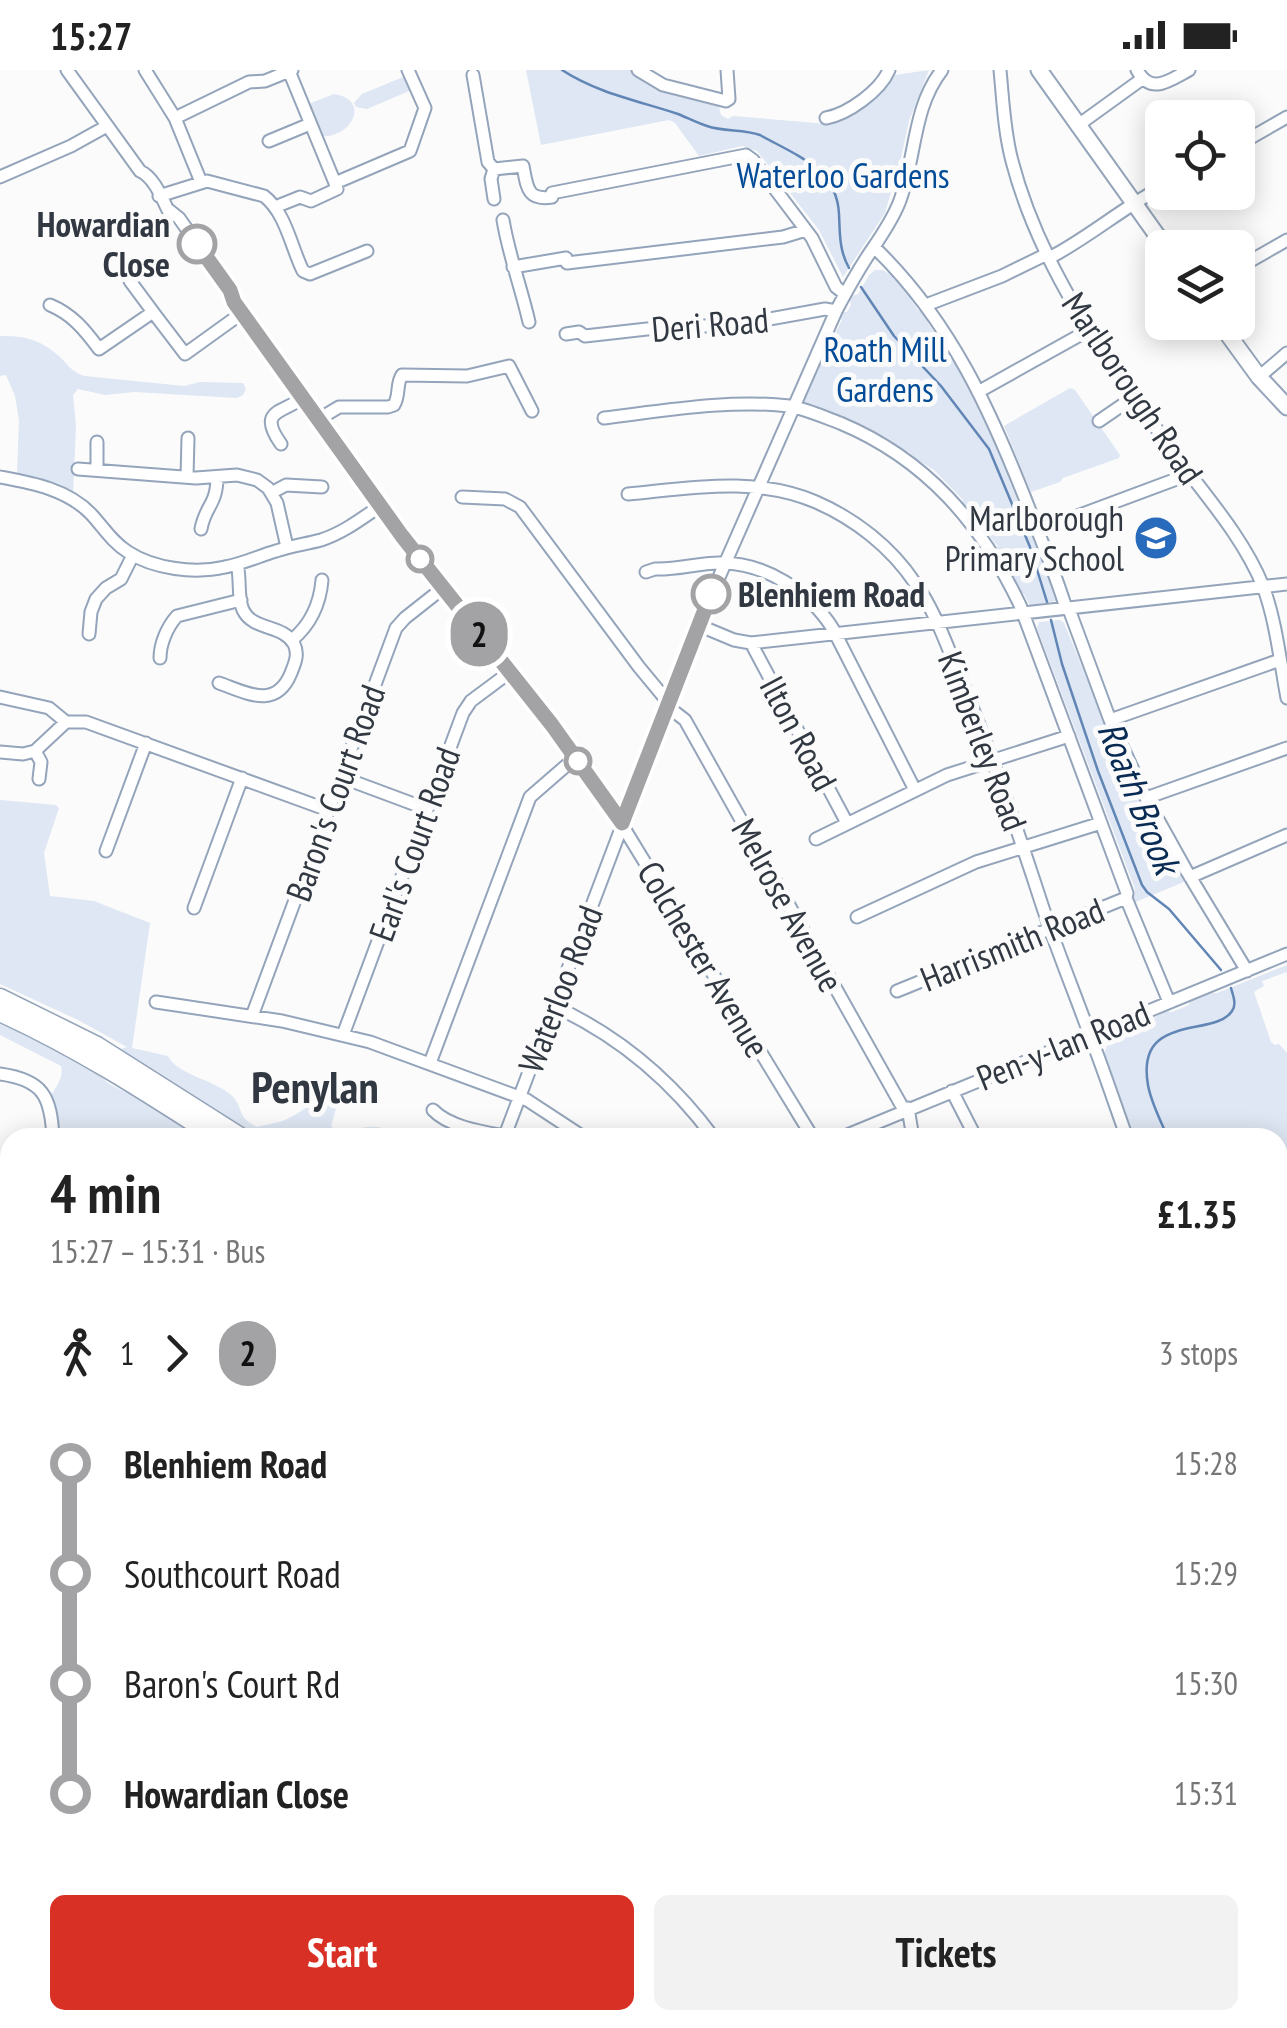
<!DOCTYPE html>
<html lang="en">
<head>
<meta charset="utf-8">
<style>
	body { margin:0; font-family:"PT Sans Narrow",sans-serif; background:#f2f2f2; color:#222; height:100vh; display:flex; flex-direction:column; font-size:38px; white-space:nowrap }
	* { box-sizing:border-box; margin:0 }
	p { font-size:32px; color:#767676 }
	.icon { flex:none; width:55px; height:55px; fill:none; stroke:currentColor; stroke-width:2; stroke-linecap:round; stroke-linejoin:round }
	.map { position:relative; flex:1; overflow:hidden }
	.drawer { position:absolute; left:0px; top:1058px; width:1288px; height:902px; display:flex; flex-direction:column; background:#fff; border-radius:30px 30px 0 0; box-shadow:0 5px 25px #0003 }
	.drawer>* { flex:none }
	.badge { padding:0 20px; border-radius:32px; font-size:35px; line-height:65px }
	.fabs { position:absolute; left:1145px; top:30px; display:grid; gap:20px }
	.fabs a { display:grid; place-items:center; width:110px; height:110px; border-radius:15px; background:#fff; box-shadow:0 5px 25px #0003; font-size:50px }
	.map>.badge { position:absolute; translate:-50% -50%; box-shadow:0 0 0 5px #fff }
	.legs { display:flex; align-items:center; gap:15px; height:110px; padding:0 50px; font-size:32px }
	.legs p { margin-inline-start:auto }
	.head { display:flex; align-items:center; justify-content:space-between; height:170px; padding:0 50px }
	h1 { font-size:55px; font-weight:800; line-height:75px }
	.cta { display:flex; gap:20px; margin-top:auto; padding:20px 50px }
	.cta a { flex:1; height:115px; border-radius:15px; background:#d93025; color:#fff; font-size:40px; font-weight:800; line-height:115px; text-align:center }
	.cta a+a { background:#f2f2f2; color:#222 }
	ul { padding:0 50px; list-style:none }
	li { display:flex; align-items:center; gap:35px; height:110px; font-size:38px }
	li i { display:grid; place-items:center; width:15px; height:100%; margin:0 12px; background:currentColor }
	li i::after { content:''; width:25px; height:25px; margin:-12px; border:8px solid; border-radius:50%; background:#fff }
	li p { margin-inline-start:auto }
	li:first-child i { background:linear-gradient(#0000 50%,currentColor 0) }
	li:last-child i { background:linear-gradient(currentColor 50%,#0000 0) }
	.status { display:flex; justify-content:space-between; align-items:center; height:70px; padding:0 50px; background:#fff; direction:ltr }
	.status svg { height:28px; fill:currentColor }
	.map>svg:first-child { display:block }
	.green { fill:#dee7f3 }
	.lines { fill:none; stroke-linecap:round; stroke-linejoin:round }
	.stream { stroke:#6186b6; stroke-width:2.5 }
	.minor-casing { stroke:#94a4ba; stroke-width:15 }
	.major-casing { stroke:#94a4ba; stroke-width:19 }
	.highway-casing { stroke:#94a4ba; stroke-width:21 }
	.minor { stroke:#fff; stroke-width:11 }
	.major { stroke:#fff; stroke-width:15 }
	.highway { stroke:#fff; stroke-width:18 }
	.line-1-casing { stroke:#fff; stroke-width:22 }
	.line-1 { stroke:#a3a3a5; stroke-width:15 }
	.stop-1-dot { fill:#fff; stroke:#a3a3a5; stroke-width:5 }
	.labels { text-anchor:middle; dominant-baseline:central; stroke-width:10; stroke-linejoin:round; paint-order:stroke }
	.park-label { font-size:35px; fill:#044c97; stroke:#fbfbfb }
	.stop-label { font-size:35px; font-weight:bold; fill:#313841; stroke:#fbfbfb; text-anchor:end }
	.street-label { font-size:35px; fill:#313841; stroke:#fbfbfb }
	.poi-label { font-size:35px; fill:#313841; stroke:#fbfbfb; text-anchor:end }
	.water-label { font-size:38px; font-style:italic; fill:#082a53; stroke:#fbfbfb }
	.district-label { font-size:45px; font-weight:bold; fill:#313841; stroke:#fbfbfb }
</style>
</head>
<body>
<div class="status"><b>15:27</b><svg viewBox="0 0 49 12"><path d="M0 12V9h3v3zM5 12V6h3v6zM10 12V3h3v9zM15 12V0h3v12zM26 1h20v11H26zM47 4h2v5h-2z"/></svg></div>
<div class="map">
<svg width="1287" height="1958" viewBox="0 0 1287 1958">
	<rect width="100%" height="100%" fill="#fbfbfb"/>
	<path class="green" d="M 526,0 L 631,0 C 654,26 688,27 719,37 L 721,45 L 728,49 L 733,46 L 828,54 L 837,51 L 861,35 L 895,5 L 929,0 L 909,51 L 901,88 L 885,143 L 843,207 L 819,160 L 757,81 L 742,76 L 699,86 L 675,53 L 669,50 L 541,75 Z
		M 403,7 L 405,7 L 411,19 L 409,21 L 367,39 L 356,37 L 354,33 L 362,24 Z
		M 334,24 C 372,30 351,69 320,66 L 308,39 L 311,37 L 311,33 Z
		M 875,200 L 883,200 L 891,205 L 895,204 L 913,226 L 911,230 L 919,241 L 921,239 L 930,250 L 928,253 L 935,264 L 940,263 C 955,279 978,291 965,313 L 976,332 L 981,333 L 986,345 L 984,347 L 999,382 L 1004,382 L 1010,403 L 1008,405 L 1019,435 L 1024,438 L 1029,450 L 1027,454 L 1038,482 L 1042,484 L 1045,490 L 1042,493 L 1046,504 L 1054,510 L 1056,531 L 1030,536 L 1024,524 L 1016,520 L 1015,511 L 995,485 L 994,481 L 998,476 C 990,469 987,459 980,451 C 974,444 968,444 963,437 L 963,430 L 934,400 L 916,389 L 909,382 L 902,381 L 889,369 L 850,350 L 836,349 L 824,340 L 811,339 L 805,336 L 802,330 L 822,292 L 825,275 L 832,269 L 842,250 L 837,246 L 839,242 L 847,242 L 851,235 L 849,227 L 858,224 L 869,205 Z
		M 0,266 C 24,265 42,270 60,287 C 69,296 73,303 85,306 L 184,316 L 200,312 L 243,313 L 246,319 L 243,325 L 237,328 L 134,322 L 105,325 L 78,319 L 73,325 L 76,355 L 73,426 L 17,405 L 19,350 L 15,326 L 6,305 L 0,306 Z
		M 1070,318 L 1075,320 L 1120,385 L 1119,388 L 1063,408 L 1060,412 L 1031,422 L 1004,356 Z
		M 1060,550 L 1064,553 L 1133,721 L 1184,812 L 1133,833 L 1135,819 L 1037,558 L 1039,552 Z
		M 0,730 L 56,735 L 59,738 L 44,783 L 50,826 L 94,831 L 150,853 L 132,978 L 168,986 C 177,1005 216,1010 232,1026 C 245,1039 235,1046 257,1057 C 268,1054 281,1053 291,1047 C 308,1039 319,1023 338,1032 L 331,1056 L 341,1066 C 355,1059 374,1052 388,1061 L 386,1067 L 258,1067 L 123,982 L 121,979 L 127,977 L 78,950 L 0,914 Z
		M 1287,895 L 1287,902 L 1262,911 L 1264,916 L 1254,922 L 1271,972 L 1275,975 L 1279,974 L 1287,983 L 1287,1433 L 1284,1428 L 1278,1426 L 1278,1068 L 1131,1067 L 1118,1027 L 1120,1026 L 1112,1004 L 1104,990 C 1105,983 1106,972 1112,966 C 1121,958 1152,951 1166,941 L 1172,942 L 1189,935 L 1190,926 L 1198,922 L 1217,923 Z
		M 0,948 L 89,996 L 109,1014 L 125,1022 L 142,1025 L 206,1067 L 59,1067 L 57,1040 L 51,1025 C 57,1016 64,1007 61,996 L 0,965 Z
		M 0,1761 L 10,1785 L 10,1943 L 0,1924 Z
		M 14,1950 L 104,1950 L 112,1958 L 18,1958 Z"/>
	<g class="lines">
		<path class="stream" d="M 562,0 C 597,23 639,31 678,44 C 688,48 697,53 707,56 C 724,62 743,59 760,65 C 795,85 837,98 839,144 C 840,164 839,180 849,198
			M 861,217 L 894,266 L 941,316 L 989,379 L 1030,477 L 1047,532
			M 1051,550 L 1062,594 L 1098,701 L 1142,815 L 1147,822 L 1169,839 L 1221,900
			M 1168,1068 C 1161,1051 1151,1033 1148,1015 C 1135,942 1215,968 1232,941 C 1237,934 1233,926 1231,918
			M 1278,1375 L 1287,1394
			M 0,1769 L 10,1787"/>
		<defs>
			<path id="minor" d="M 67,0 L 140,101 C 155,108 162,129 170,144
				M 145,0 L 175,48 L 201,112
				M 638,0 L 663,15 L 726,31 L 729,29 L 727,0
				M 1000,0 C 1003,30 1004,61 1012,91 C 1040,199 1109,293 1174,383 C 1205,425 1243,467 1263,516 C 1276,551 1280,591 1287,628
				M 1137,0 C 1151,26 1170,10 1189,0
				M 289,1 L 335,113 L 410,81 L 425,38 L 408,0
				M 473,5 L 488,92 L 494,99 L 523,96 C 527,117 527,131 552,127
				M 175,48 L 249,12 L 265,11 L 292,0
				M 826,48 C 848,44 880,21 889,0
				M 1077,56 L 1142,9
				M 269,71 L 310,54
				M 1238,75 L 1287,47
				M 494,99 L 491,109 L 494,129
				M 0,107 L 71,76 L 107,56
				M 552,123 L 746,85 L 753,90 L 812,168 L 836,217 L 845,224
				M 159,126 L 207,111 L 264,126 C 286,143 291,177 303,201 L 310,204 L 367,181
				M 275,137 L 300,127 L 311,131 L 337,119 L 335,113
				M 169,140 L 179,148 L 230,220 L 234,232 L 402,467 L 551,655 L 605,727 L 813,1068
				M 503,150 C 509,186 521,217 529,252
				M 874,177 C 951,251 992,343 1030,441 C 1042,472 1055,503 1065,535 L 1070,542 L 1110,650 L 1146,728 L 1186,800 L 1247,901
				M 1049,188 C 1088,168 1122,138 1162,117
				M 567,193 L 783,167 L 806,160
				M 513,197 L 566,188
				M 1238,198 L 1287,170
				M 130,211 L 153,242
				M 50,235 C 72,244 85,260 99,279 L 153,242 L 185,284 L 242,243
				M 926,235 L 1002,206 L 1047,184
				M 566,264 L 579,262 L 585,266 L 647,259 L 742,254 L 825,239 L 836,241
				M 1259,307 L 1287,283
				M 978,322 L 1089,260
				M 604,348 C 662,341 730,329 789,336 C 806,339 824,347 840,353 C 926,389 981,453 1020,535 L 1127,823 L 1126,828 L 1169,932
				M 319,349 L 339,337 L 388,337 L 394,335 C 400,325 396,314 402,305 L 467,306 L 509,296 L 532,341
				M 1099,351 L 1134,327
				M 281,374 C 257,340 282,343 303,328
				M 78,399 L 196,408 L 237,405 L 257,410 L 268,418 L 277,433 L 287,477
				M 97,400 L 97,372
				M 0,407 C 32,413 67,419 91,444 C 104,458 112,472 128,482 C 154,499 195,504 225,497 C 242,494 259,486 276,481 C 291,476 306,474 321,470 C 343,463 361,449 380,436
				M 187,407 L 188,368
				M 271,423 L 286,415 L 322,417
				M 628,424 C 692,418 755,406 816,432 C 855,449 891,477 915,513 C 936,542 947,577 961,609 C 992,685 1018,761 1043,838 C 1057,880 1073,919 1088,960 C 1102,995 1114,1032 1127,1068
				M 462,427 L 505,429 L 520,437 L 639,597 L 663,626 L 669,629
				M 201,459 C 205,436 217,435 217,407
				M 1037,461 L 1190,404
				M 646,502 L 655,499 C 677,500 698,493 719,493 C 765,492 810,522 833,559 L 915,720
				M 698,555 L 734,570 L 751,573 L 1287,514
				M 89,564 L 91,542 L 96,529 L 106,518 L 121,509 L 133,485
				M 292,570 C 310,555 320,534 322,510
				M 751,573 L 847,753
				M 160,588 C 160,574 167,557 177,546 L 241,530
				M 219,613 C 247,623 276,640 291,603 C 295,593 299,584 294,574 C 283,554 253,561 243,540 C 237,527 241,509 237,494
				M 0,627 L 49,638 L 66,652
				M 666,639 L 676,643 L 685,650 L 904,1040
				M 1110,650 L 1280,590
				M 35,681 L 41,692 L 39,709
				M 0,682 L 23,684 L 35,681 L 66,652 L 86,652 L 328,740
				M 341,707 L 427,739
				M 1146,728 L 1287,678
				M 816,769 L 947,705 L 1069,666
				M 106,781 L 146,673
				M 1190,807 L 1287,765
				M 194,838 L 242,708
				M 857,847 L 976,792 L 1101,753
				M 897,921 L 1126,828
				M 156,932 L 282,951 L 370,972 L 527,1030 L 585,1068
				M 554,936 C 619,966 672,1011 714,1068
				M 252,946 L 396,558 L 405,548 L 443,518
				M 343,965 L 463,643 L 471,631 L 510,602
				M 430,993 L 530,727 L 576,687
				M 0,1004 C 43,1010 51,1026 53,1068
				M 952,1021 L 973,1062
				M 908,1038 L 913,1068
				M 433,1040 C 449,1057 483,1062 505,1066
				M 504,1068 L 698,555 L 836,241 C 846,222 856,204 867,187 C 879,169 891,153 899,133 C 916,90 912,38 942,0
				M 840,1068 L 1287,884
				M 0,1202 L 10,1207
				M 0,1236 L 10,1242
				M 1278,1430 L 1287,1450
				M 0,1518 L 10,1526
				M 0,1557 L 10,1544
				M 1278,1630 L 1287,1647
				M 0,1734 L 10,1732
				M 1278,1905 L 1287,1916
				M 178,1950 L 184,1958
				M 417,1950 L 418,1958
				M 526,1950 L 534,1958
				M 864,1950 L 865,1958
				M 1221,1950 L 1223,1958
				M 509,1958 L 521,1950
				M 1016,1958 L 1026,1955"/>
			<path id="major" d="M 1039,0 L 1166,178
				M 1219,252 L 1259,307 L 1287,337"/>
			<path id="highway" d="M 0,928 L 97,976 L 242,1068
				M 0,942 C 77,977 147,1022 218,1068
				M 1278,1784 L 1287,1793
				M 1278,1803 L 1287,1812"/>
		</defs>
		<use href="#minor" class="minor-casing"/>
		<use href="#major" class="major-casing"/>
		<use href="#highway" class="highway-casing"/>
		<use href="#minor" class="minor"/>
		<use href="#major" class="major"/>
		<use href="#highway" class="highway"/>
	</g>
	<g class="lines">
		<defs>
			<path id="line-1" d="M 197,174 L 230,220 L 234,232 L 402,466 L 552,655 L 622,753 L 711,524"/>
		</defs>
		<use href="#line-1" class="line-1-casing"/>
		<use href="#line-1" class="line-1"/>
	</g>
	<defs>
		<symbol id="school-disc" viewBox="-11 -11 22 22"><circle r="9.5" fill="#286abc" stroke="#fbfbfb"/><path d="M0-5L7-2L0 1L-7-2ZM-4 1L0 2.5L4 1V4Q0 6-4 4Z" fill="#fff"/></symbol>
	</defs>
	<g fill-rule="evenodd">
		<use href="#school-disc" x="1131" y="443" width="50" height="50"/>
	</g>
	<g class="stop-1-dot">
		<circle cx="197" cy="174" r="18"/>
		<circle cx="420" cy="489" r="12"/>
		<circle cx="711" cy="524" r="18"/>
		<circle cx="578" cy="691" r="12"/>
	</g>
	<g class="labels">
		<g class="park-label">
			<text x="843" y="105">Waterloo Gardens</text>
			<text x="885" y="279">Roath Mill<tspan x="885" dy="40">Gardens</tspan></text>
		</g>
		<g class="stop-label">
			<text x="170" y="154">Howardian<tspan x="170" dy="40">Close</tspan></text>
			<text x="738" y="524" text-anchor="start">Blenhiem Road</text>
		</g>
		<g class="street-label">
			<text transform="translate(710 254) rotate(-5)">Deri Road</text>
			<text transform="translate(1133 318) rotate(56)">Marlborough Road</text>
			<text transform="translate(799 663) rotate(62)">Ilton Road</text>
			<text transform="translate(983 671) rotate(69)">Kimberley Road</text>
			<text transform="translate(335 723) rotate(-70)">Baron's Court Road</text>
			<text transform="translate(414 774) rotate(-70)">Earl's Court Road</text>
			<text transform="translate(788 835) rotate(61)">Melrose Avenue</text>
			<text transform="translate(1012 874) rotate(-22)">Harrismith Road</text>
			<text transform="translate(704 889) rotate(59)">Colchester Avenue</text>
			<text transform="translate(560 919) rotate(-69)">Waterloo Road</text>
			<text transform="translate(1063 975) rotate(-22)">Pen-y-lan Road</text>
		</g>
		<g class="poi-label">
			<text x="1124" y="448">Marlborough<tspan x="1124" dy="40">Primary School</tspan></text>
		</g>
		<g class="water-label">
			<text transform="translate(1140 727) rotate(68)">Roath Brook</text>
		</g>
		<g class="district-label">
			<text x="315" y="1016">Penylan</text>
		</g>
	</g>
</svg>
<div class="fabs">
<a><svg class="icon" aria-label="locate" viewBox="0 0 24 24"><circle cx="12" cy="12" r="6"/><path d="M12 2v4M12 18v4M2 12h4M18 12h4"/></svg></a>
<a><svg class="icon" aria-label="layers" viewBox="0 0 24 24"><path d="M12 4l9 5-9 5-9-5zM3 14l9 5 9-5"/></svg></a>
</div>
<b class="badge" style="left:479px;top:564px;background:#a3a3a5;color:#111">2</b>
<section class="drawer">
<div class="head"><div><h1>4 min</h1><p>15:27 – 15:31 · Bus</p></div><b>£1.35</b></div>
<div class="legs"><svg class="icon" aria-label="walk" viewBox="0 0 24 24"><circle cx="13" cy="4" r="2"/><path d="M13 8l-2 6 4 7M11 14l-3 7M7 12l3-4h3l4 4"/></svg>1<svg class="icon" aria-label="forward" viewBox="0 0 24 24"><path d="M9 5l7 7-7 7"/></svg><b class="badge" style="background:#a3a3a5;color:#111">2</b><p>3 stops</p></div>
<ul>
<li><i style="color:#a3a3a5"></i><b>Blenhiem Road</b><p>15:28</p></li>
<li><i style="color:#a3a3a5"></i><span>Southcourt Road</span><p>15:29</p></li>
<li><i style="color:#a3a3a5"></i><span>Baron's Court Rd</span><p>15:30</p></li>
<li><i style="color:#a3a3a5"></i><b>Howardian Close</b><p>15:31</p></li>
</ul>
<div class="cta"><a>Start</a><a>Tickets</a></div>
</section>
</div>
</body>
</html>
